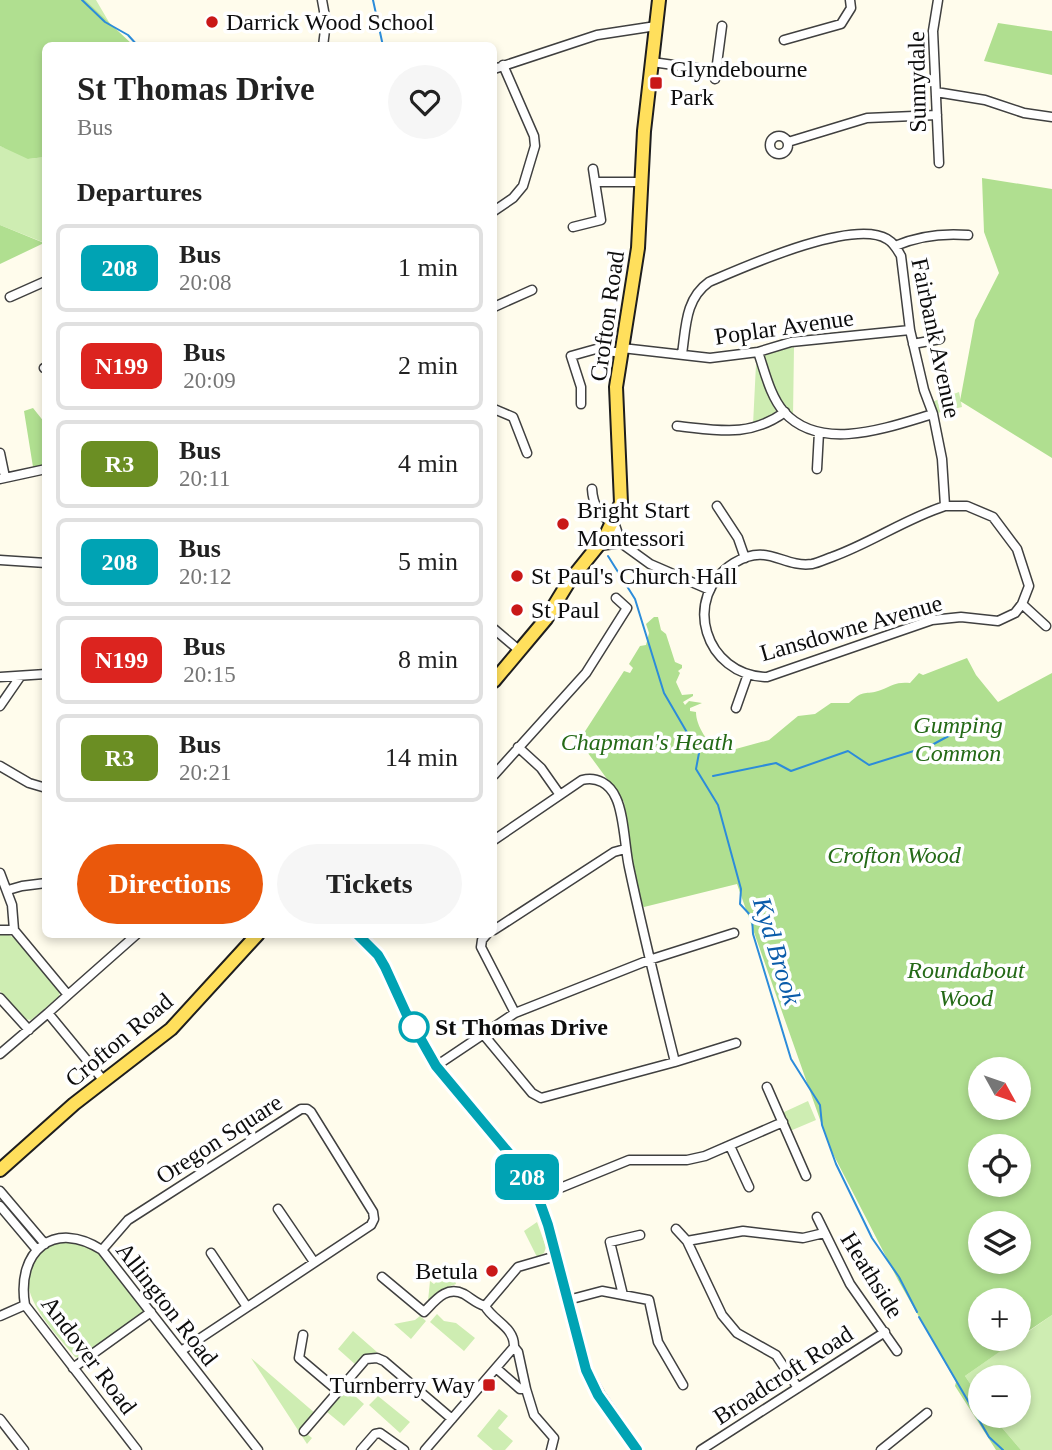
<!DOCTYPE html>
<html lang="en">
<head>
<meta charset="utf-8">
<style>
	body { margin:0; font-family:Georgia,serif; background:#f6f6f6; color:#222; height:100vh; display:flex; flex-direction:column; font-size:26px; white-space:nowrap }
	* { box-sizing:border-box; margin:0 }
	p { font-size:23px; color:#767676 }
	.icon { flex:none; width:38px; height:38px; fill:none; stroke:currentColor; stroke-width:2; stroke-linecap:round; stroke-linejoin:round }
	.map { position:relative; flex:1; overflow:hidden }
	.sheet { position:absolute; left:42px; top:42px; width:455px; height:896px; display:flex; flex-direction:column; background:#fff; border-radius:10px; box-shadow:0 4px 10px #0003 }
	.sheet>* { flex:none }
	.badge { padding:0 14px; border-radius:10px; font-size:24px; line-height:46px }
	.needle { width:46px; rotate:130deg }
	.buttons { position:absolute; left:968px; top:1057px; display:grid; gap:14px }
	.buttons a { display:grid; place-items:center; width:63px; height:63px; border-radius:50%; background:#fff; box-shadow:0 4px 10px #0003; font-size:35px }
	.map>.badge { position:absolute; translate:-50% -50%; box-shadow:0 0 0 4px #fff }
	h2 { padding:0 35px; font-size:26px; line-height:63px }
	.round { display:grid; place-items:center; flex:none; width:74px; height:74px; border-radius:37px; background:#f6f6f6 }
	.summary { display:flex; align-items:center; justify-content:space-between; height:119px; padding:0 35px }
	h1 { font-size:33px; font-weight:800; line-height:52px }
	.cta { display:flex; gap:14px; margin-top:auto; padding:14px 35px }
	.cta a { flex:1; height:80px; border-radius:42px; background:#ea580c; color:#fff; font-size:28px; font-weight:800; line-height:80px; text-align:center }
	.cta a+a { background:#f6f6f6; color:#222 }
	ul { padding:0; list-style:none }
	li { display:flex; align-items:center; gap:21px; height:88px; margin:0 14px 10px; padding:0 21px; border:4px solid #e0e0e0; border-radius:10px }
	li div { flex:1 }
	li b { display:block; font-size:26px }
	li em { font-style:normal }
	li .badge { min-width:77px; font-weight:700; text-align:center }
	.map>svg:first-child { display:block }
	.green { fill:#ceedb2 }
	.forest { fill:#b0df90; fill-rule:evenodd }
	.lines { fill:none; stroke-linecap:round; stroke-linejoin:round }
	.stream { stroke:#2c8cda; stroke-width:2 }
	.street-casing { stroke:#404040; stroke-width:11 }
	.secondary-casing { stroke:#2f2f2f; stroke-width:14 }
	.primary-casing { stroke:#1e1e1e; stroke-width:16 }
	.street { stroke:#fff; stroke-width:8 }
	.secondary { stroke:#fffaa7; stroke-width:10 }
	.primary { stroke:#ffdf5c; stroke-width:12 }
	.line-casing { stroke:#fff; stroke-width:16 }
	.line { stroke:#00a3b4; stroke-width:10 }
	.poi-dot { fill:#c91818; stroke:#fff; stroke-width:2.5 }
	.stop-dot { fill:#fff; stroke:#00a3b4; stroke-width:3.5 }
	.labels { text-anchor:middle; dominant-baseline:central; stroke-width:7; stroke-linejoin:round; paint-order:stroke }
	.poi-label { font-size:24px; fill:#0d0d0d; stroke:#fff; text-anchor:start }
	.street-label { font-size:24px; fill:#0d0d0d; stroke:#fff }
	.park-label { font-size:24px; font-style:italic; fill:#246a17; stroke:#fff }
	.stop-label { font-size:24px; font-weight:bold; fill:#0d0d0d; stroke:#fff; text-anchor:start }
	.water-label { font-size:26px; font-style:italic; fill:#0b5caa; stroke:#fff }
</style>
</head>
<body>
<div class="map">
<svg width="1052" height="1450" viewBox="0 0 1052 1450">
	<rect width="100%" height="100%" fill="#fffcec"/>
	<path class="green" d="M 0,0 L 96,0 L 113,29 L 46,46 L 28,159 L 45,157 L 45,243 L 0,225 L 0,146 L 5,148 L 0,141 Z
		M 794,347 L 793,417 L 779,399 L 762,355 Z
		M 756,364 L 776,411 L 766,421 L 753,425 Z
		M 959,392 L 962,407 L 933,414 L 929,403 Z
		M 0,935 L 9,935 L 16,939 L 60,990 L 59,997 L 31,1020 L 23,1019 L 0,991 Z
		M 808,1101 L 816,1120 L 790,1131 L 782,1113 Z
		M 537,1222 L 546,1247 L 544,1253 L 537,1257 L 524,1231 Z
		M 64,1239 C 104,1239 124,1279 146,1307 L 144,1312 L 80,1358 L 75,1357 C 55,1332 5,1286 40,1253 C 47,1247 57,1243 64,1239 Z
		M 451,1268 L 456,1284 L 440,1290 L 428,1301 L 430,1281 L 434,1284 Z
		M 437,1314 L 444,1321 L 456,1323 L 475,1338 L 464,1351 L 430,1322 Z
		M 1052,1315 L 1052,1450 L 1021,1450 L 992,1416 L 1018,1416 L 1018,1377 L 980,1377 L 980,1398 L 965,1376 Z
		M 420,1316 L 426,1321 L 411,1339 L 394,1324 L 415,1320 Z
		M 353,1331 L 377,1352 L 363,1357 L 356,1365 L 338,1349 Z
		M 251,1358 L 316,1414 L 302,1430 L 312,1438 L 307,1444 Z
		M 347,1389 L 364,1404 L 344,1426 L 327,1412 Z
		M 378,1396 L 410,1422 L 400,1433 L 369,1405 Z
		M 499,1409 L 508,1416 L 498,1428 L 513,1441 L 505,1450 L 493,1450 L 477,1436 Z"/>
	<path class="forest" d="M 0,0 L 85,0 L 133,45 L 46,46 L 45,157 L 28,159 L 0,146 Z
		M 998,23 L 1052,31 L 1052,75 L 984,61 Z
		M 982,178 L 1052,189 L 1052,458 L 960,401 L 975,320 L 999,273 L 984,232 Z
		M 0,225 L 44,243 L 0,264 Z
		M 33,408 L 45,423 L 46,464 L 33,467 L 24,411 Z
		M 654,617 L 658,617 L 661,630 L 666,634 L 675,662 L 682,665 L 682,668 L 678,671 L 680,673 L 676,682 L 682,695 L 693,694 L 693,696 L 683,702 L 685,705 L 689,701 L 702,703 L 690,708 L 690,711 L 696,712 C 696,726 708,744 721,753 L 769,740 L 798,716 L 815,714 L 831,703 L 849,703 C 865,688 864,696 881,690 C 894,685 895,682 910,683 L 919,673 L 923,675 L 967,658 L 976,675 L 998,702 L 1052,673 L 1052,1315 L 1018,1338 L 1018,1300 L 980,1300 L 980,1339 L 1018,1339 L 965,1376 L 980,1398 L 980,1416 L 992,1416 L 1021,1450 L 996,1450 L 955,1386 L 956,1382 L 898,1280 L 830,1148 L 737,884 L 644,907 L 639,902 L 634,877 L 636,873 L 631,870 L 624,802 L 585,749 L 582,736 L 624,671 L 630,673 L 633,668 L 629,664 L 640,646 L 646,645 L 649,633 L 646,624 ZM 980,1069 L 1018,1069 L 1018,1108 L 980,1108 ZM 980,1146 L 1018,1146 L 1018,1185 L 980,1185 ZM 980,1223 L 1018,1223 L 1018,1262 L 980,1262 Z"/>
	<g class="lines">
		<path class="stream" d="M 82,0 L 105,22 L 128,35 L 138,46
			M 373,0 L 383,46
			M 608,556 L 635,599 L 664,693 L 699,753 L 696,769 L 718,805 L 741,889 L 740,904 L 752,917 L 753,934 L 791,1059 L 820,1105 L 822,1125 L 836,1164 L 872,1238 L 899,1277 L 917,1312
			M 713,776 L 776,763 L 791,771 L 848,751 L 869,765 L 930,746 L 969,725
			M 919,1317 L 989,1437 L 1003,1450"/>
		<defs>
			<path id="street" d="M 322,0 L 326,22 L 323,46
				M 938,0 L 933,31 L 939,163
				M 784,40 L 841,24 L 851,8 L 850,0
				M 652,62 L 717,71
				M 494,69 L 597,35 L 656,26
				M 715,79 L 722,26
				M 936,92 L 985,100 L 1024,113 L 1052,117
				M770 145a9 9 0 1 1 18 0a9 9 0 1 1-18 0Z
				M 788,142 L 867,118 L 937,115
				M 593,169 L 595,182 L 643,182
				M 494,211 L 513,198 L 523,186 L 535,146 L 534,136 L 503,65
				M 573,227 L 601,220 L 595,182
				M 895,246 C 918,236 943,233 968,235
				M 10,297 L 46,281
				M 494,307 L 532,290
				M 913,344 L 940,339
				M 622,348 L 710,358 L 758,352 L 791,342 L 910,330
				M 758,352 C 765,372 770,396 784,412 C 821,453 889,427 933,414
				M 682,354 C 686,327 685,299 709,282 C 744,267 853,218 887,239 C 894,243 897,249 901,256 L 910,330 L 924,390 L 933,414 L 942,459 L 945,506
				M 44,368 L 46,367
				M 581,404 L 581,387 L 571,356 L 596,349 L 621,353
				M 494,409 L 513,417 L 527,453
				M 677,426 C 718,430 749,438 785,412
				M 0,453 L 5,477
				M 817,469 L 819,432
				M 0,479 L 46,469
				M 592,489 C 593,506 600,516 615,525 L 621,543
				M 717,506 L 738,538 L 745,558
				M 945,506 L 967,506 L 993,517 L 1017,549 L 1029,586 L 1022,604 L 1015,613 L 998,621 L 961,617 L 932,620 L 767,677 C 705,676 680,597 734,563 C 768,542 782,568 812,564 C 818,563 826,559 832,557 C 871,543 905,519 945,506 Z
				M 600,546 L 621,543 L 650,564 L 710,590
				M 0,560 L 46,563
				M 1022,604 L 1046,626
				M 494,629 L 520,651
				M 0,677 L 46,674
				M 0,706 L 20,677
				M 736,708 L 748,674
				M 518,747 L 541,768 L 560,795
				M 0,766 L 29,783 L 46,788
				M 494,775 L 586,673 L 627,608 L 616,598
				M 0,873 L 12,905 L 14,930
				M 8,890 L 22,886 L 46,883
				M 0,930 L 14,930 L 68,995 L 48,1013 L 104,1081
				M 494,930 L 614,852 L 625,849
				M 487,934 L 482,940 L 481,947 L 515,1013
				M 68,995 L 137,934
				M 0,998 L 29,1030
				M 483,1034 L 532,1093 L 541,1098 L 675,1062 C 659,998 643,933 629,867 C 625,849 624,814 616,798 C 610,784 597,776 582,780 L 494,840
				M 0,1054 L 48,1013
				M 675,1062 L 736,1043
				M 436,1066 L 515,1013 L 649,960 L 734,933
				M 767,1087 L 806,1176
				M 730,1146 L 749,1187
				M 0,1191 L 45,1244
				M 538,1197 L 629,1160 L 687,1160 L 705,1156 L 783,1122
				M 0,1206 L 37,1250
				M 278,1209 L 314,1262
				M 817,1217 L 850,1284 L 897,1351
				M 676,1229 L 687,1241 L 722,1315 L 737,1333 L 776,1355 L 798,1388
				M 687,1241 L 743,1231 L 803,1238 L 824,1233
				M 102,1250 L 128,1220 L 301,1109 L 307,1109 L 311,1112 L 373,1212 L 374,1219 L 371,1225 L 181,1351
				M 211,1253 L 247,1307
				M 382,1277 L 424,1312 C 435,1301 446,1285 464,1294 C 471,1298 477,1304 485,1306
				M 623,1295 L 610,1242 L 640,1235
				M 568,1300 L 602,1291 L 649,1300 L 658,1342 L 683,1385
				M 0,1316 L 25,1305
				M 303,1335 L 299,1358 L 338,1391
				M 514,1347 L 518,1352 L 526,1389
				M 73,1368 L 151,1312
				M 496,1368 L 520,1389 L 526,1389 L 534,1415 L 554,1438 L 551,1450
				M 0,1419 L 24,1450
				M 304,1431 L 366,1359 L 377,1358 L 384,1361 L 452,1419
				M 137,1450 L 25,1305 C 16,1251 54,1219 102,1250 L 258,1450
				M 361,1450 L 375,1434 L 380,1433 L 404,1450
				M 425,1450 L 514,1347 C 515,1327 493,1321 485,1306 L 518,1267 L 556,1256
				M 701,1450 L 885,1332
				M 881,1450 L 927,1413"/>
			<path id="secondary" d="M 357,934 L 378,955 L 385,967 L 406,1013 L 436,1066 L 518,1164 L 538,1197 L 548,1225 L 586,1370 L 599,1395 L 637,1450"/>
			<path id="primary" d="M 494,681 L 546,619 L 568,583 L 605,537 L 621,503 L 616,387 L 638,248 L 644,131 L 659,0
				M 0,1170 L 74,1104 L 171,1029 L 258,934"/>
		</defs>
		<use href="#street" class="street-casing"/>
		<use href="#secondary" class="secondary-casing"/>
		<use href="#primary" class="primary-casing"/>
		<use href="#street" class="street"/>
		<use href="#secondary" class="secondary"/>
		<use href="#primary" class="primary"/>
	</g>
	<g class="lines">
		<defs>
			<path id="line" d="M 357,934 L 378,955 L 385,967 L 406,1013 L 436,1066 L 518,1164 L 538,1197 L 548,1225 L 586,1370 L 598,1395 L 637,1450"/>
		</defs>
		<use href="#line" class="line-casing"/>
		<use href="#line" class="line"/>
	</g>
	<g class="poi-dot">
		<circle cx="212" cy="22" r="7"/>
		<rect x="649" y="76" width="14" height="14" rx="3.5"/>
		<circle cx="563" cy="524" r="7"/>
		<circle cx="517" cy="576" r="7"/>
		<circle cx="517" cy="610" r="7"/>
		<circle cx="492" cy="1271" r="7"/>
		<rect x="482" y="1378" width="14" height="14" rx="3.5"/>
	</g>
	<circle class="stop-dot" cx="414" cy="1027" r="14"/>
	<g class="labels">
		<g class="poi-label">
			<text x="226" y="22">Darrick Wood School</text>
			<text x="670" y="69">Glyndebourne<tspan x="670" dy="28">Park</tspan></text>
			<text x="577" y="510">Bright Start<tspan x="577" dy="28">Montessori</tspan></text>
			<text x="531" y="576">St Paul's Church Hall</text>
			<text x="531" y="610">St Paul</text>
			<text x="478" y="1271" text-anchor="end">Betula</text>
			<text x="475" y="1385" text-anchor="end">Turnberry Way</text>
		</g>
		<g class="street-label">
			<text transform="translate(917 82) rotate(-91)">Sunnydale</text>
			<text transform="translate(607 316) rotate(-82)">Crofton Road</text>
			<text transform="translate(784 327) rotate(-8)">Poplar Avenue</text>
			<text transform="translate(936 338) rotate(78)">Fairbank Avenue</text>
			<text transform="translate(851 628) rotate(-16)">Lansdowne Avenue</text>
			<text transform="translate(119 1040) rotate(-40)">Crofton Road</text>
			<text transform="translate(219 1139) rotate(-33)">Oregon Square</text>
			<text transform="translate(872 1275) rotate(58)">Heathside</text>
			<text transform="translate(167 1304) rotate(52)">Allington Road</text>
			<text transform="translate(89 1355) rotate(53)">Andover Road</text>
			<text transform="translate(783 1375) rotate(-33)">Broadcroft Road</text>
		</g>
		<g class="park-label">
			<text x="958" y="725">Gumping<tspan x="958" dy="28">Common</tspan></text>
			<text x="647" y="742">Chapman's Heath</text>
			<text x="894" y="855">Crofton Wood</text>
			<text x="966" y="970">Roundabout<tspan x="966" dy="28">Wood</tspan></text>
		</g>
		<g class="stop-label">
			<text x="435" y="1027">St Thomas Drive</text>
		</g>
		<g class="water-label">
			<text transform="translate(777 951) rotate(73)">Kyd Brook</text>
		</g>
	</g>
</svg>
<div class="buttons">
<a><svg class="needle" viewBox="-14 -14 28 28"><path d="M0-13l5 13h-10z" fill="#e53935"/><path d="M0 13l5-13h-10z" fill="#767676"/></svg></a>
<a><svg class="icon" aria-label="locate" viewBox="0 0 24 24"><circle cx="12" cy="12" r="6"/><path d="M12 2v4M12 18v4M2 12h4M18 12h4"/></svg></a>
<a><svg class="icon" aria-label="layers" viewBox="0 0 24 24"><path d="M12 4l9 5-9 5-9-5zM3 14l9 5 9-5"/></svg></a>
<a>+</a>
<a>−</a>
</div>
<b class="badge" style="left:527px;top:1177px;background:#00a3b4;color:#fff">208</b>
<section class="sheet">
<div class="summary"><div><h1>St Thomas Drive</h1><p>Bus</p></div><a class="round"><svg class="icon" aria-label="heart" viewBox="0 0 24 24"><path d="M12 20l-8-8c-3-5 5-10 8-4 3-6 11-1 8 4z"/></svg></a></div>
<h2>Departures</h2>
<ul>
<li><span class="badge" style="background:#00a3b4;color:#fff">208</span><div><b>Bus</b><p>20:08</p></div><em>1 min</em></li>
<li><span class="badge" style="background:#dc241f;color:#fff">N199</span><div><b>Bus</b><p>20:09</p></div><em>2 min</em></li>
<li><span class="badge" style="background:#6b8e23;color:#fff">R3</span><div><b>Bus</b><p>20:11</p></div><em>4 min</em></li>
<li><span class="badge" style="background:#00a3b4;color:#fff">208</span><div><b>Bus</b><p>20:12</p></div><em>5 min</em></li>
<li><span class="badge" style="background:#dc241f;color:#fff">N199</span><div><b>Bus</b><p>20:15</p></div><em>8 min</em></li>
<li><span class="badge" style="background:#6b8e23;color:#fff">R3</span><div><b>Bus</b><p>20:21</p></div><em>14 min</em></li>
</ul>
<div class="cta"><a>Directions</a><a>Tickets</a></div>
</section>
</div>
</body>
</html>
